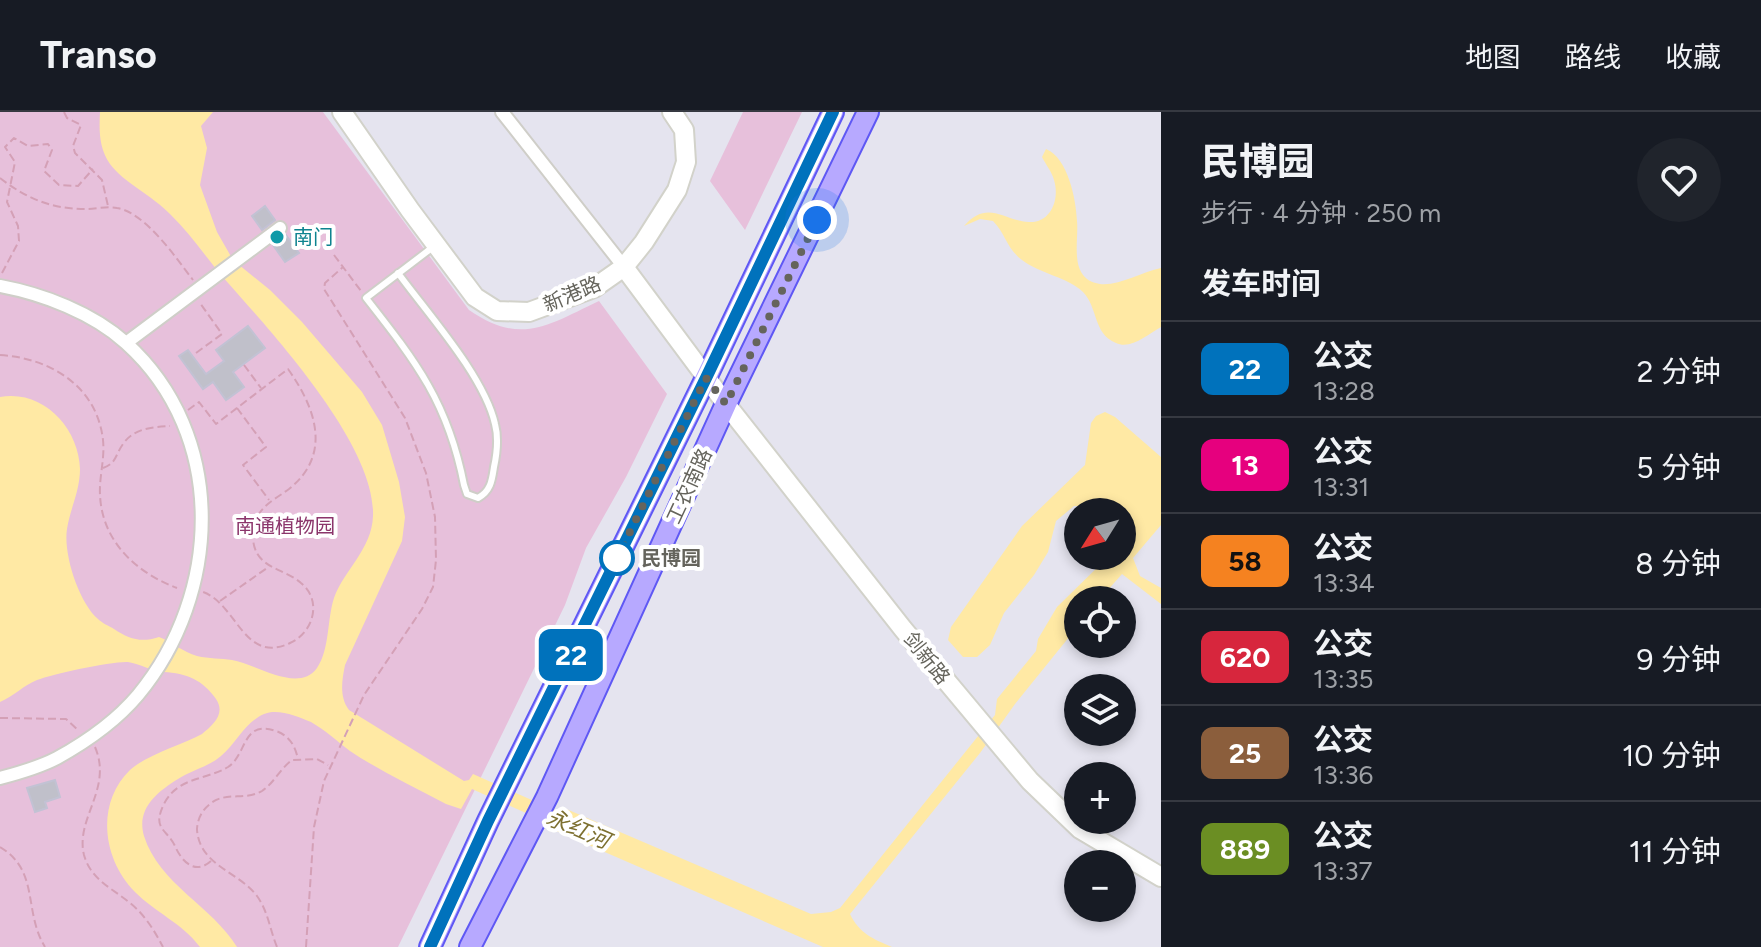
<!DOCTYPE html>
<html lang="zh">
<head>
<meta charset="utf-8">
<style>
	body { margin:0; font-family:Figtree,"Noto Sans SC",sans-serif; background:#20242c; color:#f1f3f6; height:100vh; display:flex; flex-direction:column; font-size:30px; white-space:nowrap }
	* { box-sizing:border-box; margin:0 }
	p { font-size:26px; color:#9ea1a6 }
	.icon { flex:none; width:44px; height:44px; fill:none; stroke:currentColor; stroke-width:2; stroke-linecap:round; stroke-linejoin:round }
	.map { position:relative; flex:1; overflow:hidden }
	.sheet { display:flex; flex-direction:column; background:#171b24; width:600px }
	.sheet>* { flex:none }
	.badge { padding:0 16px; border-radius:12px; font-size:28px; line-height:52px }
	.needle { width:52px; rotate:233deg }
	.tools { position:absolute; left:1064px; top:386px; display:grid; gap:16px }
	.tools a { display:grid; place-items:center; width:72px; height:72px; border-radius:50%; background:#171b24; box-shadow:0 4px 12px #0003; font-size:40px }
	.you { position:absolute; width:40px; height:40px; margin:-20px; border:6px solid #fff; border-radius:50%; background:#1a73e8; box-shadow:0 0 0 12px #1a73e833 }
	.map>.badge { position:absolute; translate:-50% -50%; box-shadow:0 0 0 4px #fff }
	h2 { padding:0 40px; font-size:30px; line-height:72px }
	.round { display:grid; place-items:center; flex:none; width:84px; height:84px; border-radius:42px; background:#20242c }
	.headline { display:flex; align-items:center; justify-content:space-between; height:136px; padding:0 40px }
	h1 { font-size:38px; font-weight:700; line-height:60px }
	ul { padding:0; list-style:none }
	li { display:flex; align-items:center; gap:24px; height:96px; padding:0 40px; border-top:2px solid #363941 }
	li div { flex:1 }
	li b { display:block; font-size:30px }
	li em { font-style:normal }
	li .badge { min-width:88px; font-weight:700; text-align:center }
	header { display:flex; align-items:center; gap:48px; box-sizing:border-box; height:112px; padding:0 40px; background:#171b24; border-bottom:2px solid #363941 }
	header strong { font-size:38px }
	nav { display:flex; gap:44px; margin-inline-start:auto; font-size:28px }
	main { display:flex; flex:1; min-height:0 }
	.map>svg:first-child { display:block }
	.green { fill:#e7c0db }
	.water { fill:#ffe9a4 }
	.building { fill:#c0c0ca; stroke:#c2c2d4; stroke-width:2 }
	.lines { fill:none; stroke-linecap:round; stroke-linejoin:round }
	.lane-casing { stroke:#cfcec8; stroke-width:10 }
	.street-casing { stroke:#cfcec8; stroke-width:16 }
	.secondary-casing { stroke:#d2d2ca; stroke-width:22 }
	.primary-casing { stroke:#5f58f4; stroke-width:24 }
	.path { stroke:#d4a0b6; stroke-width:2; stroke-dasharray:8 4; stroke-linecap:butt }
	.lane { stroke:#fff; stroke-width:6 }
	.street { stroke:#fff; stroke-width:12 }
	.secondary { stroke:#fff; stroke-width:18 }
	.primary { stroke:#b7a9ff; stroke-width:20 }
	.line-casing { stroke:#fff; stroke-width:18 }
	.line { stroke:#0072bc; stroke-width:12 }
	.walk { stroke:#65645c; stroke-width:8; stroke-dasharray:0 14.4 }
	.culture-dot { fill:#0f9aa8; stroke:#fff; stroke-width:3 }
	.stop-dot { fill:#fff; stroke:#0072bc; stroke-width:4 }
	.labels { text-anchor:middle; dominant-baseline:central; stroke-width:8; stroke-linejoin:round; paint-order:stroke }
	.culture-label { font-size:20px; fill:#0d838f; stroke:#fff; text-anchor:start }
	.street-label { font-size:20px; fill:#65645c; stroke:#fff }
	.park-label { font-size:20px; fill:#8b356b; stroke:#fff }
	.stop-label { font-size:20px; font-weight:bold; fill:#65645c; stroke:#fff; text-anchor:start }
	.water-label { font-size:22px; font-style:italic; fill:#7d7030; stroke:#fff }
</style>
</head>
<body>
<header>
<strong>Transo</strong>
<nav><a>地图</a><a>路线</a><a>收藏</a></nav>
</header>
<main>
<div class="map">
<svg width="1161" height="835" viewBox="0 0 1161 835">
	<rect width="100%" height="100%" fill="#e5e4ef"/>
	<path class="green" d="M 0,0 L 323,0 L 469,198 C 521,234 548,213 599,189 L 667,282 L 626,365 L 586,436 L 565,493 L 398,835 L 0,835 Z
		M 743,0 L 802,0 L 745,118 L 710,69 Z"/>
	<path class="water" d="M 100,0 L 213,0 L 201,14 L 207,36 L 200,73 L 217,120 L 233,148 L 270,178 L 302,210 L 362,280 L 382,313 L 399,370 L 405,405 L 402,429 L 345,553 C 342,568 339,585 349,598 L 464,669 L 469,668 L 473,662 L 561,701 L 564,696 L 811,802 L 831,800 L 840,796 L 995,603 L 997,587 L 1036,539 L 1038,527 L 1057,495 L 1109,444 L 1122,444 L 1122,400 L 1092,400 L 1084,394 L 1074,394 L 1056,409 L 1048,440 L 1034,463 L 1004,501 L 990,533 L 977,545 L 963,545 L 948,528 L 951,515 L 1022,414 L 1085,353 L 1091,311 L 1096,304 L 1105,300 L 1115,305 L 1161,345 L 1161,413 L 1133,446 L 1140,464 L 1161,476 L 1161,492 L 1122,462 L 1099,488 L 1078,488 L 1078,514 L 1015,592 L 980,641 L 850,802 C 859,821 873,827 892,835 L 823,835 L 554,718 L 555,714 L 472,677 L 461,697 L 446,692 C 414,675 380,659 350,639 C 337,629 325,618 311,610 C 298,604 277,596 264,602 C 244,611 237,631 221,644 C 208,655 192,658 178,667 C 157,680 136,697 144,724 C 159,772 212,794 237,835 L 200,835 C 182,811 156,801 135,780 C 103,748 95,692 130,658 C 146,643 182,633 202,622 C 213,613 226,602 216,587 C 203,568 186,561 164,560 C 152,559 140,552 128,550 C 112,549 53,562 37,568 C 24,573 14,584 0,590 L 0,285 C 43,277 79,316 80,357 C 80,379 70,397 67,417 C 63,442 79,491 98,507 C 102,511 109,514 114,517 C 129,527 141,531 159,525 C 172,530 183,540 197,544 C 209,547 221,546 232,548 C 256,552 298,582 317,556 C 330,537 327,507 334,486 C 344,458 372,437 373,404 C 376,334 274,223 229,172 C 208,149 192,123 170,102 C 153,84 123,70 110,52 C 99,36 99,19 100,0 Z
		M 1046,37 C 1068,46 1076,87 1077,109 C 1079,131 1068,167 1100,172 C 1119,174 1142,160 1161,156 L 1161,215 C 1148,222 1131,238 1116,231 C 1093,222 1098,195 1083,180 C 1068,165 1040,162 1022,148 C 1006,136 1006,122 993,109 L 980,107 L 964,114 C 988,87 1003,109 1029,110 C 1051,111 1060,87 1054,68 C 1052,60 1046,53 1042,45 Z"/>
	<path class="building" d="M 265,94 L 275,108 L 262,118 L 252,104 Z
		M 286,123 L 299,141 L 285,150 L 273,133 Z
		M 248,214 L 265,236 L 233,260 L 244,275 L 226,288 L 213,270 L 203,277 L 179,244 L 188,238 L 206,262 L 224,249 L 216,238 Z
		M 55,668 L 60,685 L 45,690 L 47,696 L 35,700 L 27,676 Z"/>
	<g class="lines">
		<defs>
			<path id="lane" d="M 398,161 C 428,202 484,264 495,312 C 499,327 497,341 494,355 C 492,368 491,379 478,386 L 467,382 L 464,373 C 448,291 417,251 366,186 L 433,135"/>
			<path id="street" d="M 502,0 L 624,155
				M 0,174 C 43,182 93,201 126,231 C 228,323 222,482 138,583 C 117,608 86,630 57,646 C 40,655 19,661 0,666
				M 126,231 L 280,116"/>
			<path id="secondary" d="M 342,0 L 410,98 L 475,185 L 497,199 L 529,200 L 594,176 L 624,155 L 644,130 L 677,78 L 686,50 L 684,18 L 672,0
				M 624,155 L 726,292 L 903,517 L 1030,669 L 1080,717 L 1161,765"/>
			<path id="primary" d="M 430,835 L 488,709 L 706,266 L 833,0
				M 470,835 L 547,685 L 726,292 L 868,0"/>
		</defs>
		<use href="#lane" class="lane-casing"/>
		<use href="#street" class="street-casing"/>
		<use href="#secondary" class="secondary-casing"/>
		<use href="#primary" class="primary-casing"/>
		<path class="path" d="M 64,0 L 67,6 L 81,13 L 73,34 L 75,41 L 102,68 L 108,94
			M 0,66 C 27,87 52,97 86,97 C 96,97 107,94 117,96 C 146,101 176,146 193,168
			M 334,143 L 361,179
			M 2,161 L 19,129 L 18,114 L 7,90 L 15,50 L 5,35 L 14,26 L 28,34 L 48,32 L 52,38 L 44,59 L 59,73 L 78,74 L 93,57
			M 196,241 L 222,222 L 200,191
			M 0,243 C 50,246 97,274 103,328 C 105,347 99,365 100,383 C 102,430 137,461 177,476
			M 244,253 L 261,276
			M 237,296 L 266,335 L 243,353 L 269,388
			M 188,298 L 199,290 L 216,312 L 288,257 C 315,295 333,342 289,377 C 271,390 254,397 253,422 C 252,457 283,455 301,471 C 323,489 313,521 290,531 C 244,553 237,492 203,480
			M 103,356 C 117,351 115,343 123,332 C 134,316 153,315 170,314
			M 220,489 L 267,456
			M 0,606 L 66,607 L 79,619
			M 95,635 C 113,677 75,706 84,743 C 91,768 112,776 130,791 C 145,803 154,818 163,835
			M 0,735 C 40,759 23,799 45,835
			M 211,749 C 194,764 181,748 175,734 C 166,716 151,717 165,690 C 179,665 206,668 228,655 C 247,643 242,607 276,619 C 290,624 295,634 298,647
			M 277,835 C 270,818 268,799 257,784 C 238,759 200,754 197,718 C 197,708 202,698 210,692 C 225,679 245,689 262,679 C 274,671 280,657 292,648 L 317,647 L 328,653
			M 306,835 L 314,715 L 324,669 L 364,583 L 422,497 L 433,475 L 436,448 L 435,405 L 426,361 L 405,306 L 324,177 L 325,171 L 343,155"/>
		<use href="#lane" class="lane"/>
		<use href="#street" class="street"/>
		<use href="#secondary" class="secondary"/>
		<use href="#primary" class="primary"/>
	</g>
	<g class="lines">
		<defs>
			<path id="line" d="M 430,835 L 488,709 L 706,266 L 833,0"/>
		</defs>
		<use href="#line" class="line-casing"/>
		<use href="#line" class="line"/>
		<path class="walk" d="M 617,446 L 706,266 L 726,292 L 817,108"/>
	</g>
	<circle class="culture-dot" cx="277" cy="125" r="8"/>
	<circle class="stop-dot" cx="617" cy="446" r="16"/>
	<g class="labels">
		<g class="culture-label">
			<text x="293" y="125">南门</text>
		</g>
		<g class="street-label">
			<text transform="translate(572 182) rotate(-23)">新港路</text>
			<text transform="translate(689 374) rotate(-65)">工农南路</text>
			<text transform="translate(927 546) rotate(51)">剑新路</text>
		</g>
		<g class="park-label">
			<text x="285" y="414">南通植物园</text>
		</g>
		<g class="stop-label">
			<text x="641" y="446">民博园</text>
		</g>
		<g class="water-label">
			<text transform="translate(578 717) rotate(23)">永红河</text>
		</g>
	</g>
</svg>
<div class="tools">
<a><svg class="needle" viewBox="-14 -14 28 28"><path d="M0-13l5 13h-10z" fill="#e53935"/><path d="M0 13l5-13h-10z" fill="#9ea1a6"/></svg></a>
<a><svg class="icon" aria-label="locate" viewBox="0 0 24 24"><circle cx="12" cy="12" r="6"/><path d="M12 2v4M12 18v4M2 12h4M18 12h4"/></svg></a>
<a><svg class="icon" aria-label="layers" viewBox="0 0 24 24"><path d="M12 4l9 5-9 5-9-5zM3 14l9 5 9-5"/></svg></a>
<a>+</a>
<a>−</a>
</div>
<div class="you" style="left:817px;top:108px"></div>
<b class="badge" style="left:571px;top:543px;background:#0072bc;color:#fff">22</b>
</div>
<section class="sheet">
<div class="headline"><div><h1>民博园</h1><p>步行 · 4 分钟 · 250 m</p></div><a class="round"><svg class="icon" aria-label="heart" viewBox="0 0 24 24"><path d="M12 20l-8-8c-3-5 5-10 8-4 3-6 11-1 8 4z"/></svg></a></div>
<h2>发车时间</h2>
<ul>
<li><span class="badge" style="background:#0072bc;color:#fff">22</span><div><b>公交</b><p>13:28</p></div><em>2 分钟</em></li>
<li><span class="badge" style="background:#e6007e;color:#fff">13</span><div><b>公交</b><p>13:31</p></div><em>5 分钟</em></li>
<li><span class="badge" style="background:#f58220;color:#111">58</span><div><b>公交</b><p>13:34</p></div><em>8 分钟</em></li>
<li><span class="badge" style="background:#d7263d;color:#fff">620</span><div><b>公交</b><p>13:35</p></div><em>9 分钟</em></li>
<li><span class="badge" style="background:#8b5e3c;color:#fff">25</span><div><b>公交</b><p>13:36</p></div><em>10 分钟</em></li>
<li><span class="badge" style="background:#6b8e23;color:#fff">889</span><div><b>公交</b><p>13:37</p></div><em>11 分钟</em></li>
</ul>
</section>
</main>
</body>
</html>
